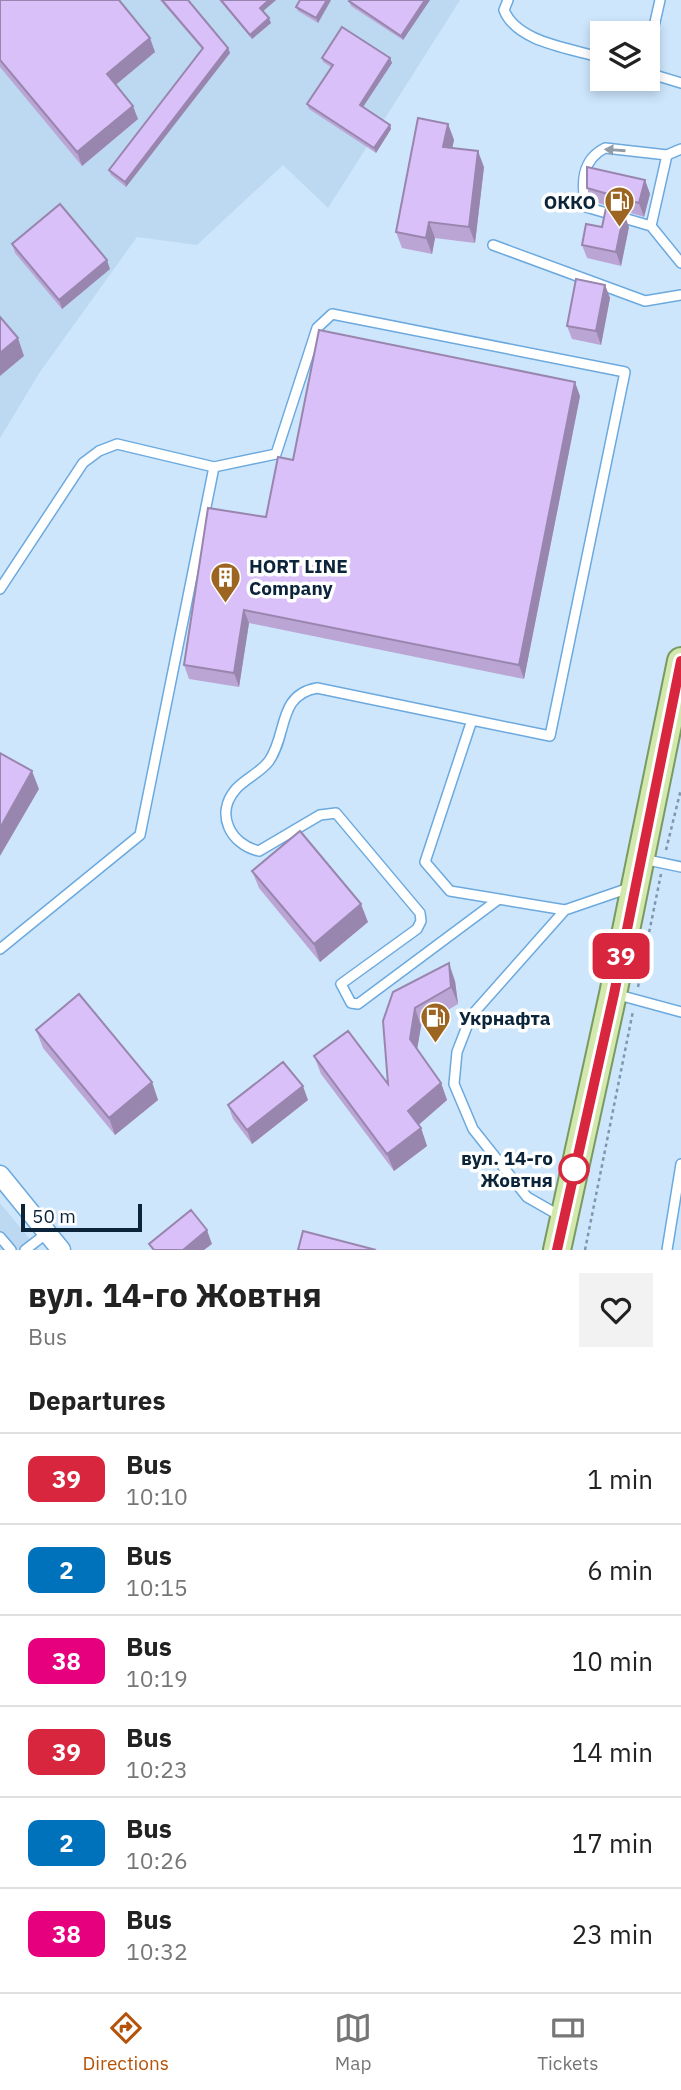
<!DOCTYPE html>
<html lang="en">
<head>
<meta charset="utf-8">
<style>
	body { margin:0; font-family:"IBM Plex Sans",sans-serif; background:#f2f2f2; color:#222; height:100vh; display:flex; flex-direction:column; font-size:26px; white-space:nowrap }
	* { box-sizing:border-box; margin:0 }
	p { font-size:23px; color:#767676 }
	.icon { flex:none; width:38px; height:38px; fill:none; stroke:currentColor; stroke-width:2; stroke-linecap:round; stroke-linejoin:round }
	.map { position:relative; height:1250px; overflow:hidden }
	.details { display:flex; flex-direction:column; background:#fff; flex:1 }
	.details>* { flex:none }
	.badge { padding:0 14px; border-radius:10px; font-size:24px; line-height:46px }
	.tools { position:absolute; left:590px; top:21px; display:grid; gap:14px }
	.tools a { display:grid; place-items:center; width:70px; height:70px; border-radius:0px; background:#fff; box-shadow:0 4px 10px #0003; font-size:35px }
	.scale { position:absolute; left:21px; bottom:18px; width:121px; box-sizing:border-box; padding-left:7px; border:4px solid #0b2439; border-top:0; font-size:19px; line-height:24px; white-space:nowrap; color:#0b2439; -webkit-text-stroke:5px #fff; paint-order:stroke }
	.map>.badge { position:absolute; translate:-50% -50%; box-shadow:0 0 0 4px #fff }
	h2 { padding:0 28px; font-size:26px; line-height:63px }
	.round { display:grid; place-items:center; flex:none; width:74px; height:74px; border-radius:0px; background:#f2f2f2 }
	.overview { display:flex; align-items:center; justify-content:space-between; height:119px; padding:0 28px }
	h1 { font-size:33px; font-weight:700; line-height:52px }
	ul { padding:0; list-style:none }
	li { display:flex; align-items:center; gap:21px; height:91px; padding:0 28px; border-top:2px solid #e0e0e0 }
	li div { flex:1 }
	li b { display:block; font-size:26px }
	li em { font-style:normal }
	li .badge { min-width:77px; font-weight:700; text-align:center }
	.menu { display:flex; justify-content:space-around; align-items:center; height:98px; border-top:2px solid #e0e0e0; background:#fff; font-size:19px; color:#767676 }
	.menu a { display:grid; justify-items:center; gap:4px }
	.menu .selected { color:#b45309 }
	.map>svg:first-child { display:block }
	.built { fill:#bdd8f1 }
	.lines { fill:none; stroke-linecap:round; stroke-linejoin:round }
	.service-casing { stroke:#6ba9de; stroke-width:12 }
	.minor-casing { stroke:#6ba9de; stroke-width:21 }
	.primary-casing { stroke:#799a61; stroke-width:30 }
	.path { stroke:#7e97ad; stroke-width:2.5; stroke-dasharray:3.5 3.5; stroke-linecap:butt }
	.service { stroke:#fff; stroke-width:9 }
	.minor { stroke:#fff; stroke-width:18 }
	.primary { stroke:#d2e8ad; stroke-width:26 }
	.wall { fill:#bba5d5 }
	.shaded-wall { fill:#9986ae }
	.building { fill:#dac0f8; stroke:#9986ae; stroke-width:2 }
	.oneway { fill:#919ca6 }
	.line-casing { stroke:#fff; stroke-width:16 }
	.line { stroke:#d7263d; stroke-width:10 }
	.stop-dot { fill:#fff; stroke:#d7263d; stroke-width:3.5 }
	.labels { text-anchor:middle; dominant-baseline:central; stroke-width:7; stroke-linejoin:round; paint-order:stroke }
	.poi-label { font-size:19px; font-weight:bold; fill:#0b2439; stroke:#fff; text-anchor:start }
	.stop-label { font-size:19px; font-weight:bold; fill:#0b2439; stroke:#fff; text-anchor:end }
</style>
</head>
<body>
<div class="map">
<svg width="681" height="1250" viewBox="0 0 681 1250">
	<rect width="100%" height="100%" fill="#cde6fc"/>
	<path class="built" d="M 0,0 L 460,0 L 328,208 L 283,165 L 197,245 L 137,237 L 40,372 L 0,438 Z
		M 0,1203 L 39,1250 L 0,1250 Z"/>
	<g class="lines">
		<defs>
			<path id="service" d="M 508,0 L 504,10 C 517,43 571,48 602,58
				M 648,53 L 660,0
				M 648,73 L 681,83
				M 681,149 L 667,155 L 605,148 C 581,160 581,184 586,207 L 651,226 L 681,263
				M 651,226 L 667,155
				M 493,245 L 645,301 L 681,295
				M 0,589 L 83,463 L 99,451 L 117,444 L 214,467 L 276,454 L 317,328 L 332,314 L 625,372 L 550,736 L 472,720
				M 643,859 L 681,867
				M 499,899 L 358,1004 L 351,1003 L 341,984 L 417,929 L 421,921 L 420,913 L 336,813 L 320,815 L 259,851 C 231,845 214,814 236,789 C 245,779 261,772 269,761 C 288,734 277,695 317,688 L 472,720 L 425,862 L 450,891 L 565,910
				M 0,949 L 140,835 L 214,467
				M 615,994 L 681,1012
				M 562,1217 L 527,1197 L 473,1129 L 454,1084 L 457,1052 L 471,1016 L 565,910 L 632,887
				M 0,1237 L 11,1250
				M 25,1250 L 47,1233
				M 667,1250 L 681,1164"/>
			<path id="minor" d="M 0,1175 L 61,1250"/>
			<path id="primary" d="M 557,1250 L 613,994 L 681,661"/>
		</defs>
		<use href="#service" class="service-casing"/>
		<use href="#minor" class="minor-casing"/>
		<use href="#primary" class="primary-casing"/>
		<path class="path" d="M 666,850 L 681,789
			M 638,987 L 661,874
			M 585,1250 L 633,1011"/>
		<use href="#service" class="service"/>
		<use href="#minor" class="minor"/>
		<use href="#primary" class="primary"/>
	</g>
	<path class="wall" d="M 0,0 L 155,52 L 115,85 L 138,119 L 82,166 L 0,67 Z
		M 160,0 L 188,0 L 228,48 L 230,53 L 126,187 L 111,175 L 109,170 L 202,49 Z
		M 219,0 L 276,0 L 263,11 L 271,23 L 252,39 Z
		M 300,0 L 331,0 L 318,23 L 298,11 L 296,7 Z
		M 430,0 L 403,40 L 351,6 L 349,1 Z
		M 322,58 L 390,58 L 392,63 L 363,107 L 390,125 L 391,129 L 376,153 L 309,109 L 307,104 L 331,67 L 323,62 Z
		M 448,124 L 454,140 L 452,148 L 484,167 L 475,243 L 435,238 L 432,254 L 402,248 L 396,232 Z
		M 645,180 L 650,194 L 644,217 L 592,201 L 587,188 Z
		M 602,227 L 629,227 L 621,266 L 587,258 L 582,245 Z
		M 12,244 L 110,269 L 62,309 L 15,253 Z
		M 605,285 L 610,298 L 601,345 L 572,339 L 567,326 Z
		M 580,396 L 524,679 L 249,623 L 239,687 L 189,679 L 184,665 L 266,517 L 293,460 Z
		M 252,871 L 368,922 L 320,962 L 259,888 Z
		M 455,981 L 458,1004 L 421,1026 L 417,1049 L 441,1083 L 447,1100 L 418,1125 L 421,1128 L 427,1146 L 394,1171 L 321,1074 L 314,1056 L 388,1084 L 383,1021 Z
		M 36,1030 L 152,1082 L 158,1100 L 115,1135 L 43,1048 Z
		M 308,1100 L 252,1144 L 233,1119 L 228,1105 Z"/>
	<path class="shaded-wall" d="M 269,0 L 276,0 L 262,12 L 260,8 Z
		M 327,0 L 331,0 L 318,23 L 316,18 Z
		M 425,0 L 430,0 L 403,40 L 401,36 Z
		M 269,18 L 271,23 L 252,39 L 250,35 Z
		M 150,38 L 155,52 L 112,88 L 107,74 Z
		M 228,48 L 230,53 L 126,187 L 125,182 Z
		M 390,58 L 392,63 L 361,110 L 360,105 Z
		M 133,106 L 138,119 L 82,166 L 77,152 Z
		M 448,124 L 454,140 L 449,163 L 443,147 Z
		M 390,125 L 391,129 L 376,153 L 374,148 Z
		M 478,151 L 484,167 L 475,243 L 469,227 Z
		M 645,180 L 650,194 L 644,217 L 639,203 Z
		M 624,213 L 629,227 L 621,266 L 616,252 Z
		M 429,222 L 435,238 L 432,254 L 426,238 Z
		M 107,260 L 110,269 L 62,309 L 59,300 Z
		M 605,285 L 610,298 L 601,345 L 596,331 Z
		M 18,338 L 24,356 L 0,376 L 0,353 Z
		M 575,382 L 580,396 L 524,679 L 519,665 Z
		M 244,610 L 249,623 L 239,687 L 234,673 Z
		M 32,771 L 39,789 L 0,856 L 0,828 Z
		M 361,904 L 368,922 L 320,962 L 314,944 Z
		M 449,963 L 455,981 L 458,1004 L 451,987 Z
		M 415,1008 L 421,1026 L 416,1056 L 410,1039 Z
		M 152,1082 L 158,1100 L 115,1135 L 109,1118 Z
		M 441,1083 L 447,1100 L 414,1129 L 408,1111 Z
		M 303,1086 L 308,1100 L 252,1144 L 247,1130 Z
		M 421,1128 L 427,1146 L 394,1171 L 387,1154 Z
		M 207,1230 L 212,1244 L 204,1250 L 183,1250 Z"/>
	<path class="building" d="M 0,0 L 119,0 L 150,38 L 107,74 L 133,106 L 77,152 L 0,60 Z
		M 162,0 L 188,0 L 228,48 L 125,182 L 109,170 L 203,48 Z
		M 221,0 L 269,0 L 260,8 L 269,18 L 250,35 Z
		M 300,0 L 327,0 L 316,18 L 296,7 Z
		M 350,0 L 425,0 L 401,36 L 349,1 Z
		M 342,27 L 390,58 L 360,105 L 390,125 L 374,148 L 307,104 L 333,65 L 322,58 Z
		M 418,118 L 448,124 L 443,147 L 478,151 L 469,227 L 429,222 L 426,238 L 396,232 Z
		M 587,167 L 645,180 L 639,203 L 587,188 Z
		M 60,204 L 107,260 L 59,300 L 12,244 Z
		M 606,208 L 624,213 L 616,252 L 582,245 L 586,224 L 602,227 Z
		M 576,279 L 605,285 L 596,331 L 567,326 Z
		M 0,317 L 18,338 L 0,353 Z
		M 319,330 L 575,382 L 519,665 L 244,610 L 234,673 L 184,665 L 208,508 L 266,517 L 278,457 L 293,460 Z
		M 0,753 L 32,771 L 0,828 Z
		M 300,831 L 361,904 L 314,944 L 252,871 Z
		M 449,963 L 451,987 L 415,1008 L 410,1039 L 441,1083 L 408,1111 L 421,1128 L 387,1154 L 314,1056 L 348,1031 L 388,1084 L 383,1021 L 393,992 Z
		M 79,994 L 152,1082 L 109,1118 L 36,1030 Z
		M 283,1062 L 303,1086 L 247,1130 L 228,1105 Z
		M 191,1210 L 207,1230 L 183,1250 L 154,1250 L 149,1244 Z
		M 303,1231 L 376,1250 L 298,1250 Z"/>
	<defs><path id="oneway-solid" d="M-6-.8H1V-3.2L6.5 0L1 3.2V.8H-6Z" transform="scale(1.75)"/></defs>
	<use class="oneway" href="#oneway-solid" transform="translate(615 150) rotate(-176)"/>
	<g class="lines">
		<defs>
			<path id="line" d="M 557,1250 L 614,994 L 681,661"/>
		</defs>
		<use href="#line" class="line-casing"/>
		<use href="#line" class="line"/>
	</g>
	<defs>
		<symbol id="fuel-pin" viewBox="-11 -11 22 30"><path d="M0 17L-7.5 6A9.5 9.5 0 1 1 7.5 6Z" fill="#9d6522" stroke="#fff"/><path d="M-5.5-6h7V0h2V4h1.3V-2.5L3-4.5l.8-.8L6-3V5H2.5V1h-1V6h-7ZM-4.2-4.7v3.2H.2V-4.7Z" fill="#fff"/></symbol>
		<symbol id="building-pin" viewBox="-11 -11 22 30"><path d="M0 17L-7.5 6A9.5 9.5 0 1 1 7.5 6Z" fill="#9d6522" stroke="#fff"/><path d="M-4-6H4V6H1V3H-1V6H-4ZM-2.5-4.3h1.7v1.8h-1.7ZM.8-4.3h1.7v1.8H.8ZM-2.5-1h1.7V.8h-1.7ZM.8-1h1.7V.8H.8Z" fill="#fff"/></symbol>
	</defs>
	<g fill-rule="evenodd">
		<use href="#fuel-pin" x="602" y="184" width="35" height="47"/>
		<use href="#building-pin" x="208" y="560" width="35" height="47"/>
		<use href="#fuel-pin" x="418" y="1000" width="35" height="47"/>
	</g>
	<circle class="stop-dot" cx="574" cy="1169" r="14"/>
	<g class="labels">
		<g class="poi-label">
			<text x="596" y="202" text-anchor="end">ОККО</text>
			<text x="249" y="566">HORT LINE<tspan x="249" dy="22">Company</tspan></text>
			<text x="459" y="1018">Укрнафта</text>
		</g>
		<g class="stop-label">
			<text x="553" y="1158">вул. 14-го<tspan x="553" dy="22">Жовтня</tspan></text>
		</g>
	</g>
</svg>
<div class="tools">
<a><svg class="icon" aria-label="layers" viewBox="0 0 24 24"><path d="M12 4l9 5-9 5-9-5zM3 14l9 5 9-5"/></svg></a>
</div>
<div class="scale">50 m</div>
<b class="badge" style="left:621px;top:956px;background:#d7263d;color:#fff">39</b>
</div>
<section class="details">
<div class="overview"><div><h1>вул. 14-го Жовтня</h1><p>Bus</p></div><a class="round"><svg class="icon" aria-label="heart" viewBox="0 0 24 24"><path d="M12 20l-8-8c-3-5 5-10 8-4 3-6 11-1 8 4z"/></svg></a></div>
<h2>Departures</h2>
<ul>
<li><span class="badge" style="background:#d7263d;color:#fff">39</span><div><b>Bus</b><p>10:10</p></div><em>1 min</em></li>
<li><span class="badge" style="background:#0072bc;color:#fff">2</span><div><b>Bus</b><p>10:15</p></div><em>6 min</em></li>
<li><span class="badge" style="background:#e6007e;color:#fff">38</span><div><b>Bus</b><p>10:19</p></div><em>10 min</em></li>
<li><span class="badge" style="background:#d7263d;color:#fff">39</span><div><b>Bus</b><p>10:23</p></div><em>14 min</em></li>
<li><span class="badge" style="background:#0072bc;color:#fff">2</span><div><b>Bus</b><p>10:26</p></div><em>17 min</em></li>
<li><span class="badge" style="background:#e6007e;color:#fff">38</span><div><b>Bus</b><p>10:32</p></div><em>23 min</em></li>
</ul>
</section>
<nav class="menu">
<a class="selected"><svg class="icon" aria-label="directions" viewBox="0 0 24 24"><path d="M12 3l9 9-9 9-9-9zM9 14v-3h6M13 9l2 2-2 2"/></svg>Directions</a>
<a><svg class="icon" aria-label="map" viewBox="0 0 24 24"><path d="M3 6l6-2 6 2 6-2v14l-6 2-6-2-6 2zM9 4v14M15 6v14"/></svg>Map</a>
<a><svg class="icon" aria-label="tickets" viewBox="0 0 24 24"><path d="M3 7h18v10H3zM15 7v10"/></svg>Tickets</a>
</nav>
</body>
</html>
